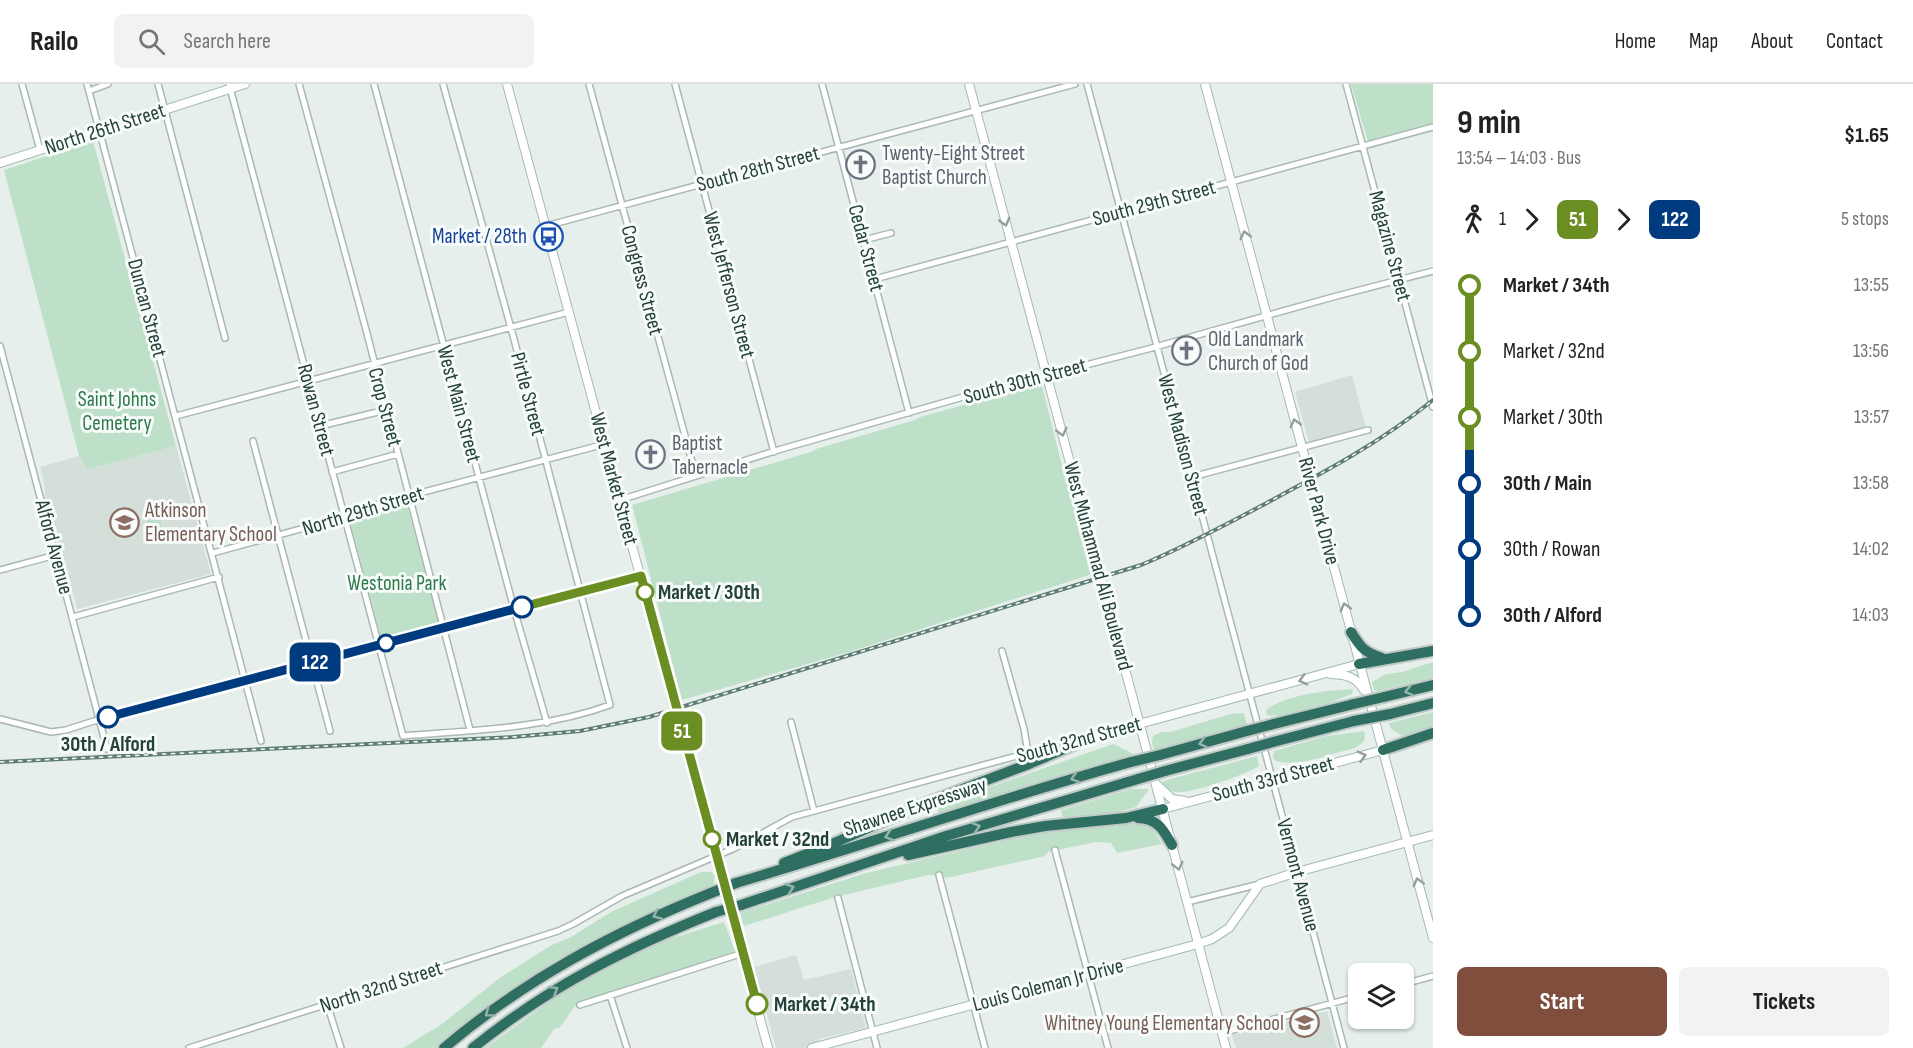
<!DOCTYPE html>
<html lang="en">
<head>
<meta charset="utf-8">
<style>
	body { margin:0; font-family:"Sofia Sans Condensed",sans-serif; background:#f2f2f2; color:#222; height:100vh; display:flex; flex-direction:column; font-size:22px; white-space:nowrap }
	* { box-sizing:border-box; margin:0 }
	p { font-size:20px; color:#767676 }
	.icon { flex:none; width:33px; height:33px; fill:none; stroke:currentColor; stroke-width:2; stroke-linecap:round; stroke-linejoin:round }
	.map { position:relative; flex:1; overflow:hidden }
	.panel { display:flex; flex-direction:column; background:#fff; width:480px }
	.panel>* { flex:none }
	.badge { padding:0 12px; border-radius:9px; font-size:21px; line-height:39px }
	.controls { position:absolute; left:1348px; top:879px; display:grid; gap:12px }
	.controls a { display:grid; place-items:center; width:66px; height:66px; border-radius:9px; background:#fff; box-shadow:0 2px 4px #0004; font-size:30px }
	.map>.badge { position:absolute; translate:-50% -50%; box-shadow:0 0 0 3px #fff }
	.legs { display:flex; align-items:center; gap:9px; height:66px; padding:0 24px; font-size:20px }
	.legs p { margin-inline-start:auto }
	.headline { display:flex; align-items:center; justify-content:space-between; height:102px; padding:0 24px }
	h1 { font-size:33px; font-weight:700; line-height:45px }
	.cta { display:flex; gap:12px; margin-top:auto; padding:12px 24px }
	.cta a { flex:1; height:69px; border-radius:9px; background:#804e3d; color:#fff; font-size:24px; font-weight:700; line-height:69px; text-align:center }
	.cta a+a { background:#f2f2f2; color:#222 }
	ul { padding:0 24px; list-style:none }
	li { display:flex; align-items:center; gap:21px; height:66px; font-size:22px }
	li i { display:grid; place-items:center; width:9px; height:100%; margin:0 8px; background:currentColor }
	li i::after { content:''; width:15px; height:15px; margin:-8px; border:4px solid; border-radius:50%; background:#fff }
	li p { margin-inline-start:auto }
	li:first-child i { background:linear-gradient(#0000 50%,currentColor 0) }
	li:last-child i { background:linear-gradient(currentColor 50%,#0000 0) }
	header { display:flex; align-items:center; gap:36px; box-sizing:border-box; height:84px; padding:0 30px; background:#fff; border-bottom:2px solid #e0e0e0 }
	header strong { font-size:28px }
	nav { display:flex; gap:33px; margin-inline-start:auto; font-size:21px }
	.search { width:420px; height:54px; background:#f2f2f2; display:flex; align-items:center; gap:15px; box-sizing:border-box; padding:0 21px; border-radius:9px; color:#767676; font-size:22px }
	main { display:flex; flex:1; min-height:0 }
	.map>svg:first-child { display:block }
	.built { fill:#d4dfda }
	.green { fill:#bfe0c8 }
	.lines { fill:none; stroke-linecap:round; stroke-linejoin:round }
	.street-casing { stroke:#a8b8b2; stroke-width:8 }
	.secondary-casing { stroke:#a4bbb3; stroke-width:10 }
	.highway-casing { stroke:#c2cac8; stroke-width:14 }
	.street { stroke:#fff; stroke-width:5 }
	.secondary { stroke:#fff; stroke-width:8 }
	.highway { stroke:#2f6f62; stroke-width:10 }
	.rail-casing { stroke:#5f7d75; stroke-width:4 }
	.rail { stroke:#f7fbf9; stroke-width:1.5; stroke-dasharray:4.5; stroke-linecap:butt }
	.highway-bridge-casing { stroke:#c2cac8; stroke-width:14; stroke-linecap:butt }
	.highway-bridge { stroke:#2f6f62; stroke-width:10 }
	.oneway { stroke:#92a09c }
	.oneway2 { stroke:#93b5ae }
	.line-1-casing { stroke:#fff; stroke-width:14 }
	.line-2-casing { stroke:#fff; stroke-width:14 }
	.line-1 { stroke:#6b8e23; stroke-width:9 }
	.line-2 { stroke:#003b80; stroke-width:9 }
	.stop-1-dot { fill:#fff; stroke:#6b8e23; stroke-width:3 }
	.stop-2-dot { fill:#fff; stroke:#003b80; stroke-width:3 }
	.labels { text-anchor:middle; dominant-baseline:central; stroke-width:6; stroke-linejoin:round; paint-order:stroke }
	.street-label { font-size:21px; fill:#24423a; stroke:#f7fbf9 }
	.worship-label { font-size:21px; fill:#5b616d; stroke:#f7fbf9; text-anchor:start }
	.transit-label { font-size:21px; fill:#164399; stroke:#f7fbf9; text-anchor:end }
	.park-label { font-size:21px; fill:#2d7a4b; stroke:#f7fbf9 }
	.education-label { font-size:21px; fill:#785e54; stroke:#f7fbf9; text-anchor:start }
	.stop-label { font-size:21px; font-weight:bold; fill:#24423a; stroke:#f7fbf9; text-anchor:start }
</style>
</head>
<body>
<header>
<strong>Railo</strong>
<div class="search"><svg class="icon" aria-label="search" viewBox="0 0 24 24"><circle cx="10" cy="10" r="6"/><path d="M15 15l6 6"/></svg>Search here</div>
<nav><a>Home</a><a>Map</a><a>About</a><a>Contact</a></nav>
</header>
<main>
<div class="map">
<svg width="1433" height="964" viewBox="0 0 1433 964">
	<rect width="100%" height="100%" fill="#e6efeb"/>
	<path class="built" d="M 1352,291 L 1366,343 L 1309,358 L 1295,308 Z
		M 176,362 L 211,490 L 77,525 L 63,470 L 54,449 L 45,414 L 44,399 L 40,383 L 79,372 L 88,385 Z
		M 796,871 L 804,896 L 851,885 L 866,944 L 819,955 L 821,964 L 776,964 L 754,883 Z
		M 1327,927 L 1337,964 L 1236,964 L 1232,951 Z"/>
	<path class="green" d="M 1351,0 L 1433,0 L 1433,40 L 1368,58 Z
		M 93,57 L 176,362 L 88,385 L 79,372 L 4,86 Z
		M 1040,300 L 1042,302 L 1066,398 L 1068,399 L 1092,490 L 846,569 L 682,616 L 632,421 L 814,367 L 816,365 L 915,336 L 920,333 Z
		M 407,421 L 439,539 L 381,554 L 350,437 Z
		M 158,424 L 163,445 L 150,449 L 144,428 Z
		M 1433,578 L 1433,594 L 1377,607 L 1374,606 L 1372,598 L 1386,590 L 1402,588 Z
		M 1353,605 L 1352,610 C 1331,618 1289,635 1267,631 L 1266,626 C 1284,611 1329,606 1353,605 Z
		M 1433,628 L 1433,643 L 1404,653 L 1391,645 L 1389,639 Z
		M 1244,629 L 1247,641 L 1154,667 L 1152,658 L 1153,652 L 1161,648 L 1171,648 L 1230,630 Z
		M 1364,647 C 1365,652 1366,655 1362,659 C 1356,665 1347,666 1340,668 C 1318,674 1298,682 1275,677 L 1273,672 L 1274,667 L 1327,652 Z
		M 1113,660 L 1134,670 L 939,730 L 936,722 Z
		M 1257,672 L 1259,682 C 1244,691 1190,711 1174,708 C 1170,707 1165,702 1162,700 L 1163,697 Z
		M 1131,705 L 1149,705 L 1136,723 L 1119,728 L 1067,734 L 1062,732 L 1061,726 Z
		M 1140,739 L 1151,742 L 1162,760 L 1117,769 L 1111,759 L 1096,758 L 1048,768 L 1045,772 L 946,794 L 939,791 L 928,791 L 832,814 L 744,842 L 740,829 L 866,789 L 1032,750 Z
		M 701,788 L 712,788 L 715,793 L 713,802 L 660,823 L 560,874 L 491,918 L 436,964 L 403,964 L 442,940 L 501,893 L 552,861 L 571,853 L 611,828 Z
		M 724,838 L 735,867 L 576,921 L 560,943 L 554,945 L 541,964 L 485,964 L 578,897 L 660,858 Z"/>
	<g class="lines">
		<defs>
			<path id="street" d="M 22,0 L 40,66
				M 87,0 L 261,657
				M 158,0 L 225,254
				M 229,0 L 403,652 C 472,646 544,645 610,621 L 511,244 L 443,0
				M 299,0 L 365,242 L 470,646
				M 374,0 L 514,525 L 547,639
				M 589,0 L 696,392
				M 675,0 L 774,368
				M 822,0 L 909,329
				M 1087,0 L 1344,964
				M 1346,0 L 1433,323
				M 89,7 L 108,0
				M 546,142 L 1075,0
				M 864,156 L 891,149
				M 875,195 L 1433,43
				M 0,262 L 107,665
				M 176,332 L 569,228
				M 320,342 L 386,326
				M 253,357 L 330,647
				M 332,388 L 398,370
				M 1192,393 L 1368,346
				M 620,416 L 778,366 L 984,307 L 1148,265 L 1333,213 L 1433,187
				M 213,469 L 337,435 L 352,427 L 605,360
				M 0,486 L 56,471
				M 73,533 L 219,493
				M 1002,567 L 1024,645 L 1028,669
				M 0,635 L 51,648 L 66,646 L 94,637 L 641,492
				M 791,638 L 814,727
				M 1055,766 L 1108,964
				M 939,791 L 985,964
				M 838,814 L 877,964
				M 1187,818 L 1260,800
				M 1404,900 L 1433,892
				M 610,911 L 627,964
				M 327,920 L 341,964
				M 580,921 L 743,869
				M 1222,949 L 1359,912
				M 189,964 L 558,847 L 573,840 L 622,812 L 735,764 L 792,733 L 1028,669 L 1057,663"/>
			<path id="secondary" d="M 507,0 L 768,964
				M 969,0 L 1226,964
				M 1205,0 L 1433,854
				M 0,79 L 245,0
				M 1331,590 C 1347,591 1355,592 1364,606
				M 1078,659 L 1139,640 L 1359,580
				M 1157,701 L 1172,715 L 1185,717
				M 1163,725 L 1383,666
				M 812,964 L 1198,860 L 1212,855 L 1229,844 L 1260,800 L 1297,788 L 1433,751"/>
			<path id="highway" d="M 1351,548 C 1361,564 1364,568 1382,574
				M 1359,580 L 1433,567
				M 1384,613 L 1433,601
				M 1390,630 L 1433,619
				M 1270,641 L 1354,620
				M 1273,658 L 1354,637
				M 1383,666 L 1433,649
				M 1160,671 L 1247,647
				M 1165,687 L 1248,665
				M 1138,734 C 1158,735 1163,745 1172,761
				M 908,771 L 1011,748 L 1045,742 L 1126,734 L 1163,725
				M 784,779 L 832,760 L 918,722 L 1029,680 L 1078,659
				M 736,799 C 868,760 998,715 1131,678
				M 741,821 L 946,752 L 1138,695
				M 444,964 C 524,896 614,848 711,809
				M 473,964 C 548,903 626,864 716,828"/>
		</defs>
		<use href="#street" class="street-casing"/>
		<use href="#secondary" class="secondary-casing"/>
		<use href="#highway" class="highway-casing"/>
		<use href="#street" class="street"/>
		<use href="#secondary" class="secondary"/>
		<use href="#highway" class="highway"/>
		<defs>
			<path id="rail" d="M 0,678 L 513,653 L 580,647 L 649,633 L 1141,481 C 1182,464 1221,443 1261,422 C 1321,390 1380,359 1433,316"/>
		</defs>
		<use href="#rail" class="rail-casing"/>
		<use href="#rail" class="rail"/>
		<defs>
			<path id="highway-bridge" d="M 1354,620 L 1384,613
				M 1354,637 L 1390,630
				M 1247,647 L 1270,641
				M 1248,665 L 1273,658
				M 1131,678 L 1160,671
				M 1138,695 L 1165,687
				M 711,809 L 736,799
				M 716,828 L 741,821"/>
		</defs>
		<use href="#highway-bridge" class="highway-bridge-casing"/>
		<use href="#highway-bridge" class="highway-bridge"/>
	</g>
	<defs><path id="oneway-chevron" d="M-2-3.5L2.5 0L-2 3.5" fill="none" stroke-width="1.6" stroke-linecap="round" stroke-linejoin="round" transform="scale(1.5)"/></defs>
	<g class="oneway">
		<use href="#oneway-chevron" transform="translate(1005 138) rotate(75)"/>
		<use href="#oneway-chevron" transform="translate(1245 151) rotate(-105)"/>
		<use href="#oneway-chevron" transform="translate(1295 339) rotate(-105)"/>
		<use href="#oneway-chevron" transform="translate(1062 348) rotate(75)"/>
		<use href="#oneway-chevron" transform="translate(1345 523) rotate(-105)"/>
		<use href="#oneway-chevron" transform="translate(1303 596) rotate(165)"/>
		<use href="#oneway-chevron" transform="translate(1362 672) rotate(-15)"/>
		<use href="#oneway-chevron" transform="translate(1178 782) rotate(76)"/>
		<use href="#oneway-chevron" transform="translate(1418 798) rotate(-105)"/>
	</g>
	<g class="oneway2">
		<use href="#oneway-chevron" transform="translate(1409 607) rotate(167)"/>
		<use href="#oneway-chevron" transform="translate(1203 659) rotate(165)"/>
		<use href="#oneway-chevron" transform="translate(1075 694) rotate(164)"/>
		<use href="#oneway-chevron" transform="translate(976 743) rotate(-17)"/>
		<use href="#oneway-chevron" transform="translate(889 752) rotate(162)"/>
		<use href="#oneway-chevron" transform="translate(790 804) rotate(-19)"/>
		<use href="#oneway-chevron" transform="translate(657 831) rotate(156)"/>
		<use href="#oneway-chevron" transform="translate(554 906) rotate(-32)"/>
		<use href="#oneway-chevron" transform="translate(489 929) rotate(143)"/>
	</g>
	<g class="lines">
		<defs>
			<path id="line-1" d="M 522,523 L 641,492 L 757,920"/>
			<path id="line-2" d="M 108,633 L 522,523"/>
		</defs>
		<use href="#line-1" class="line-1-casing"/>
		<use href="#line-2" class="line-2-casing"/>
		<use href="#line-1" class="line-1"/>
		<use href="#line-2" class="line-2"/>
	</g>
	<defs>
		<symbol id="church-ring" viewBox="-11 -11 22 22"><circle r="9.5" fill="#f7fbf9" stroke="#6b7280" stroke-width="1.5"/><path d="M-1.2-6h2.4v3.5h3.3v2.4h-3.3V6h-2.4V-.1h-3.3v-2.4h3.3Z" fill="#6b7280"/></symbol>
		<symbol id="bus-ring" viewBox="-11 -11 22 22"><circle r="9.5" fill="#f7fbf9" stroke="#1a4fb4" stroke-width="1.5"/><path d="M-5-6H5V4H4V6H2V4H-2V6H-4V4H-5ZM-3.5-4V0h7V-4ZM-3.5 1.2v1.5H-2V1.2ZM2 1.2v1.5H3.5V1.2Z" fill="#1a4fb4"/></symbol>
		<symbol id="school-ring" viewBox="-11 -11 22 22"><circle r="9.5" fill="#f7fbf9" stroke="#8d6e63" stroke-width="1.5"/><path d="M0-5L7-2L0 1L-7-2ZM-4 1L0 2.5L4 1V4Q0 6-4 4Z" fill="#8d6e63"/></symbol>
	</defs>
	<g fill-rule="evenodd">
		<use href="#church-ring" x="844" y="64" width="33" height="33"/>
		<use href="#bus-ring" x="532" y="136" width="33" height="33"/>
		<use href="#church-ring" x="1170" y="250" width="33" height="33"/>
		<use href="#church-ring" x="634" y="354" width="33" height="33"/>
		<use href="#school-ring" x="108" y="422" width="33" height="33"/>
		<use href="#school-ring" x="1288" y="922" width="33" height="33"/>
	</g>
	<g class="stop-1-dot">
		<circle cx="645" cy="508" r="8"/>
		<circle cx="712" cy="755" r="8"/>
		<circle cx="757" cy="920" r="10"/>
	</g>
	<g class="stop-2-dot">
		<circle cx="522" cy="523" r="10"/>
		<circle cx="386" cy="559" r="8"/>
		<circle cx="108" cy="633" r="10"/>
	</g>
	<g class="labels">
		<g class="street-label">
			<text transform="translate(105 45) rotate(-18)">North 26th Street</text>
			<text transform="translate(758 85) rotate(-15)">South 28th Street</text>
			<text transform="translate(1154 119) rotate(-15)">South 29th Street</text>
			<text transform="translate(1390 162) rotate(75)">Magazine Street</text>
			<text transform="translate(866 164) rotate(75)">Cedar Street</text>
			<text transform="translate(642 196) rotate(75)">Congress Street</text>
			<text transform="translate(729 201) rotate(75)">West Jefferson Street</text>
			<text transform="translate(147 224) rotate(75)">Duncan Street</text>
			<text transform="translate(1025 297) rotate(-15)">South 30th Street</text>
			<text transform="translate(528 310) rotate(75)">Pirtle Street</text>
			<text transform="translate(459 320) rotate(75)">West Main Street</text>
			<text transform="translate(385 323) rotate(75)">Crop Street</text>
			<text transform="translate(316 326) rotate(75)">Rowan Street</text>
			<text transform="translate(1183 361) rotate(75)">West Madison Street</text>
			<text transform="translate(614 395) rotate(75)">West Market Street</text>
			<text transform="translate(363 427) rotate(-17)">North 29th Street</text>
			<text transform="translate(1319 427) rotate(75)">River Park Drive</text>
			<text transform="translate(54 463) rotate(75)">Alford Avenue</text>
			<text transform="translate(1098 482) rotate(75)">West Muhammad Ali Boulevard</text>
			<text transform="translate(1079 656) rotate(-15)">South 32nd Street</text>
			<text transform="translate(1273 695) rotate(-15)">South 33rd Street</text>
			<text transform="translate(915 723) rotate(-18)">Shawnee Expressway</text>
			<text transform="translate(1298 791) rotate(75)">Vermont Avenue</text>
			<text transform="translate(1048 901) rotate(-15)">Louis Coleman Jr Drive</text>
			<text transform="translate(381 903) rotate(-18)">North 32nd Street</text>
		</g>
		<g class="worship-label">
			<text x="882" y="69">Twenty-Eight Street<tspan x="882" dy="24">Baptist Church</tspan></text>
			<text x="1208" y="255">Old Landmark<tspan x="1208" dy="24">Church of God</tspan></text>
			<text x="672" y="359">Baptist<tspan x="672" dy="24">Tabernacle</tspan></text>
		</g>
		<g class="transit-label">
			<text x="527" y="152">Market / 28th</text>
		</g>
		<g class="park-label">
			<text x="117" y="315">Saint Johns<tspan x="117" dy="24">Cemetery</tspan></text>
			<text x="397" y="499">Westonia Park</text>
		</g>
		<g class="education-label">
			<text x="145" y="426">Atkinson<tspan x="145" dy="24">Elementary School</tspan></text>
			<text x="1284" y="939" text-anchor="end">Whitney Young Elementary School</text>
		</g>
		<g class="stop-label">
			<text x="658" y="508">Market / 30th</text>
			<text x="108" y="660" text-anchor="middle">30th / Alford</text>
			<text x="726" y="755">Market / 32nd</text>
			<text x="774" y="920">Market / 34th</text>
		</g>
	</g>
</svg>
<div class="controls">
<a><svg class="icon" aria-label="layers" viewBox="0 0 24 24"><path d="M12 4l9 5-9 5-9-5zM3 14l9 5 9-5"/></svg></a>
</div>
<b class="badge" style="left:682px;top:647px;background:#6b8e23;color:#fff">51</b>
<b class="badge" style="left:315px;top:578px;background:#003b80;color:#fff">122</b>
</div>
<section class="panel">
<div class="headline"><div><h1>9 min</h1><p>13:54 – 14:03 · Bus</p></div><b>$1.65</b></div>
<div class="legs"><svg class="icon" aria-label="walk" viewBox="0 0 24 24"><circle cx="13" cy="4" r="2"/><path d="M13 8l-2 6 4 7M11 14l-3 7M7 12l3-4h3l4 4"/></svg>1<svg class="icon" aria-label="forward" viewBox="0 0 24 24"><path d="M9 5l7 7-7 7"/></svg><b class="badge" style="background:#6b8e23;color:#fff">51</b><svg class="icon" aria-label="forward" viewBox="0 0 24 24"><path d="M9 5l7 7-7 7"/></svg><b class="badge" style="background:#003b80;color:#fff">122</b><p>5 stops</p></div>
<ul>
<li><i style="color:#6b8e23"></i><b>Market / 34th</b><p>13:55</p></li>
<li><i style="color:#6b8e23"></i><span>Market / 32nd</span><p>13:56</p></li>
<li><i style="color:#6b8e23"></i><span>Market / 30th</span><p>13:57</p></li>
<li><i style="color:#003b80"></i><b>30th / Main</b><p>13:58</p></li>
<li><i style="color:#003b80"></i><span>30th / Rowan</span><p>14:02</p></li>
<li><i style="color:#003b80"></i><b>30th / Alford</b><p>14:03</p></li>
</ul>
<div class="cta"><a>Start</a><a>Tickets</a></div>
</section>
</main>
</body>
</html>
